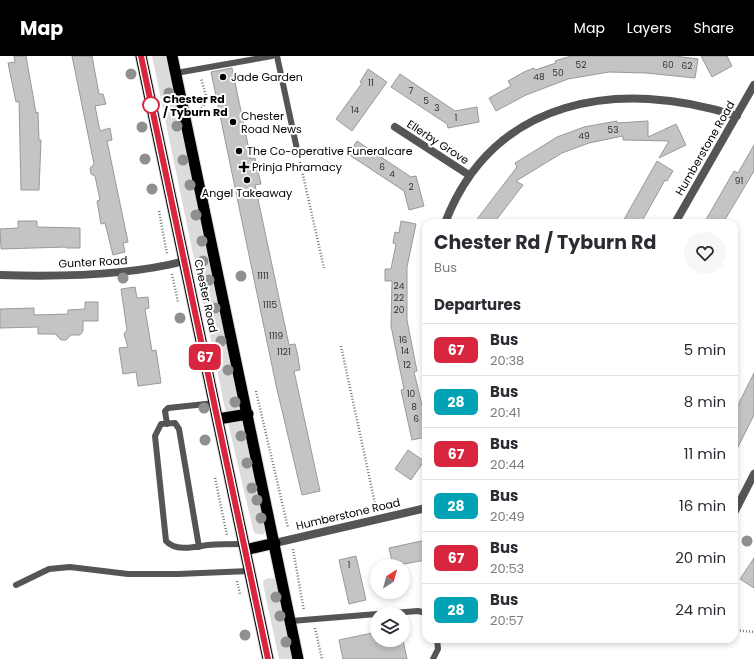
<!DOCTYPE html>
<html lang="en">
<head>
<meta charset="utf-8">
<style>
	body { margin:0; font-family:Poppins,sans-serif; background:#f7f7f7; color:#2b2b33; height:100vh; display:flex; flex-direction:column; font-size:15px; white-space:nowrap }
	* { box-sizing:border-box; margin:0 }
	p { font-size:13px; color:#7c7c81 }
	.icon { flex:none; width:22px; height:22px; fill:none; stroke:currentColor; stroke-width:2; stroke-linecap:round; stroke-linejoin:round }
	.map { position:relative; flex:1; overflow:hidden }
	.details { position:absolute; left:422px; top:163px; width:316px; height:424px; display:flex; flex-direction:column; background:#fff; border-radius:12px; box-shadow:0 2px 6px #0003 }
	.details>* { flex:none }
	.badge { padding:0 8px; border-radius:6px; font-size:14px; line-height:26px }
	.needle { width:26px; rotate:36deg }
	.tools { position:absolute; left:370px; top:503px; display:grid; gap:8px }
	.tools a { display:grid; place-items:center; width:40px; height:40px; border-radius:50%; background:#fff; box-shadow:0 2px 6px #0003; font-size:20px }
	.map>.badge { position:absolute; translate:-50% -50%; box-shadow:0 0 0 2px #fff }
	h2 { padding:0 12px; font-size:15px; line-height:36px }
	.round { display:grid; place-items:center; flex:none; width:42px; height:42px; border-radius:21px; background:#f7f7f7 }
	.headline { display:flex; align-items:center; justify-content:space-between; height:68px; padding:0 12px }
	h1 { font-size:19px; font-weight:700; line-height:30px }
	ul { padding:0; list-style:none }
	li { display:flex; align-items:center; gap:12px; height:52px; padding:0 12px; border-top:1px solid #e1e1e2 }
	li div { flex:1 }
	li b { display:block; font-size:15px }
	li em { font-style:normal }
	li .badge { min-width:44px; font-weight:700; text-align:center }
	header { display:flex; align-items:center; gap:24px; box-sizing:border-box; height:56px; padding:0 20px; background:#000; color:#fff }
	header strong { font-size:19px }
	nav { display:flex; gap:22px; margin-inline-start:auto; font-size:14px }
	.map>svg:first-child { display:block }
	.green { fill:#dcdcdc }
	.building { fill:#c4c4c4; stroke:#999 }
	.lines { fill:none; stroke-linecap:round; stroke-linejoin:round }
	.trunk-casing { stroke:#dbdbdb; stroke-width:13 }
	.path { stroke:#777; stroke-width:2.5; stroke-dasharray:1 2; stroke-linecap:butt }
	.service { stroke:#555; stroke-width:6 }
	.minor { stroke:#555; stroke-width:8 }
	.trunk { stroke:#000; stroke-width:11 }
	.tree { fill:#8f8f8f }
	.line-casing { stroke:#fff; stroke-width:9 }
	.line { stroke:#d7263d; stroke-width:6 }
	.poi-dot { fill:#000; stroke:#fff; stroke-width:1.5 }
	.stop-dot { fill:#fff; stroke:#d7263d; stroke-width:2 }
	.labels { text-anchor:middle; dominant-baseline:central; stroke-width:4; stroke-linejoin:round; paint-order:stroke }
	.number-label { font-size:9px; fill:#313131 }
	.poi-label { font-size:11px; fill:#000; stroke:#fff; text-anchor:start }
	.stop-label { font-size:11px; font-weight:bold; fill:#000; stroke:#fff; text-anchor:start }
	.street-label { font-size:11px; fill:#000; stroke:#fff }
</style>
</head>
<body>
<header>
<strong>Map</strong>
<nav><a>Map</a><a>Layers</a><a>Share</a></nav>
</header>
<div class="map">
<svg width="754" height="603" viewBox="0 0 754 603">
	<rect width="100%" height="100%" fill="#fff"/>
	<path class="green" d="M 152,0 L 166,0 L 266,473 L 263,479 L 254,477 L 228,367 Z
		M 268,522 L 275,523 L 293,603 L 279,603 L 263,528 L 264,524 Z"/>
	<path class="building" d="M 14,0 L 26,0 L 36,57 L 38,56 L 39,84 L 41,84 L 39,134 L 21,134 L 19,45 L 16,46 L 8,7 L 15,6 Z
		M 72,0 L 92,0 L 99,38 L 103,38 L 106,48 L 95,50 L 100,75 L 110,72 L 112,84 L 107,85 L 128,186 L 123,187 L 125,196 L 113,199 L 105,167 L 101,168 L 97,145 L 100,144 L 95,120 L 91,118 L 90,112 L 94,108 Z
		M 571,0 L 675,0 L 698,3 L 695,22 L 646,17 L 609,16 L 568,23 L 526,39 L 496,55 L 489,42 L 511,30 L 508,25 L 524,16 L 534,12 L 535,14 L 556,7 L 555,5 Z
		M 701,0 L 727,0 L 732,10 L 712,21 Z
		M 232,12 L 251,103 L 255,102 L 261,128 L 255,129 L 289,289 L 295,288 L 298,301 L 300,314 L 294,315 L 320,435 L 302,439 L 276,329 L 211,16 Z
		M 368,13 L 387,26 L 352,75 L 336,63 L 362,27 L 360,26 Z
		M 400,18 L 455,55 L 477,51 L 479,66 L 448,72 L 447,68 L 391,31 Z
		M 617,65 L 617,67 L 648,65 L 648,81 L 676,68 L 686,89 L 659,102 L 669,85 L 623,84 L 623,80 L 589,87 L 562,97 L 516,125 L 523,129 L 494,167 L 474,167 L 517,111 L 515,107 L 557,81 L 584,71 Z
		M 357,85 L 411,121 L 416,120 L 424,150 L 409,154 L 404,135 L 348,98 Z
		M 754,89 L 754,115 L 723,167 L 704,167 L 734,115 L 738,117 Z
		M 657,105 L 673,115 L 667,125 L 665,124 L 641,167 L 622,167 Z
		M 18,165 L 37,165 L 37,171 L 80,172 L 80,192 L 66,192 L 66,191 L 1,193 L 0,173 L 18,172 Z
		M 401,165 L 416,168 L 407,211 L 407,264 L 417,315 L 414,316 L 426,366 L 426,381 L 412,384 L 401,334 L 404,333 L 391,270 L 392,225 L 385,225 L 385,213 L 391,213 L 396,188 L 393,187 L 395,176 L 399,177 Z
		M 135,231 L 137,242 L 148,241 L 149,252 L 145,253 L 152,295 L 156,294 L 161,327 L 138,330 L 136,316 L 123,318 L 119,292 L 128,291 L 124,278 L 127,274 L 121,233 Z
		M 85,246 L 98,246 L 98,265 L 83,265 L 83,275 L 80,279 L 71,279 L 66,284 L 61,284 L 55,278 L 38,278 L 38,271 L 0,272 L 0,253 L 34,252 L 34,259 L 68,258 L 68,254 L 85,253 Z
		M 754,317 L 754,359 L 734,399 L 734,357 Z
		M 408,394 L 424,405 L 411,424 L 395,413 Z
		M 426,484 L 426,504 L 393,510 L 389,492 Z
		M 356,500 L 366,544 L 349,548 L 339,504 Z
		M 754,502 L 754,532 L 740,523 Z
		M 377,576 L 377,584 L 403,584 L 407,603 L 343,603 L 339,584 Z"/>
	<g class="lines">
		<defs>
			<path id="trunk" d="M 141,0 L 268,603
				M 172,0 L 298,603
				M 218,363 L 248,358
				M 245,494 L 275,487"/>
		</defs>
		<use href="#trunk" class="trunk-casing"/>
		<path class="path" d="M 199,60 L 198,58 L 207,44 L 201,22
			M 300,106 L 324,212
			M 159,155 L 167,198
			M 172,218 L 178,246
			M 341,290 L 376,452
			M 256,335 L 288,472
			M 215,422 L 227,479
			M 293,493 L 304,555
			M 237,525 L 240,538
			M 315,572 L 322,603
			M 734,574 L 754,576"/>
		<path class="service" d="M 277,0 L 298,98
			M 176,17 L 272,0
			M 167,368 L 165,355 L 168,352 L 215,347
			M 199,491 L 179,373 L 175,367 L 161,368 L 155,380 L 166,485 C 176,496 195,491 208,489 C 220,488 232,488 244,488
			M 16,529 L 49,513 L 70,511 L 128,518 L 178,518 L 249,515
			M 380,558 L 418,555 L 426,557
			M 291,565 L 377,558
			M 433,603 L 438,593 L 437,583"/>
		<path class="minor" d="M 395,71 L 469,119
			M 445,167 C 493,41 620,22 737,60
			M 675,167 L 754,29
			M 0,219 C 60,221 127,220 185,205
			M 734,457 L 754,418
			M 275,487 L 426,452"/>
		<use href="#trunk" class="trunk"/>
	</g>
	<g class="tree">
		<circle cx="131" cy="18" r="5.5"/>
		<circle cx="169" cy="37" r="5.5"/>
		<circle cx="177" cy="70" r="5.5"/>
		<circle cx="142" cy="71" r="5.5"/>
		<circle cx="145" cy="103" r="5.5"/>
		<circle cx="183" cy="104" r="5.5"/>
		<circle cx="190" cy="129" r="5.5"/>
		<circle cx="152" cy="133" r="5.5"/>
		<circle cx="196" cy="159" r="5.5"/>
		<circle cx="202" cy="185" r="5.5"/>
		<circle cx="203" cy="205" r="5.5"/>
		<circle cx="241" cy="220" r="5.5"/>
		<circle cx="123" cy="222" r="5.5"/>
		<circle cx="209" cy="224" r="5.5"/>
		<circle cx="215" cy="252" r="5.5"/>
		<circle cx="180" cy="262" r="5.5"/>
		<circle cx="221" cy="285" r="5.5"/>
		<circle cx="228" cy="314" r="5.5"/>
		<circle cx="235" cy="346" r="5.5"/>
		<circle cx="204" cy="352" r="5.5"/>
		<circle cx="241" cy="380" r="5.5"/>
		<circle cx="205" cy="384" r="5.5"/>
		<circle cx="247" cy="407" r="5.5"/>
		<circle cx="252" cy="432" r="5.5"/>
		<circle cx="257" cy="444" r="5.5"/>
		<circle cx="261" cy="462" r="5.5"/>
		<circle cx="747" cy="485" r="5.5"/>
		<circle cx="276" cy="541" r="5.5"/>
		<circle cx="280" cy="560" r="5.5"/>
		<circle cx="245" cy="579" r="5.5"/>
		<circle cx="286" cy="586" r="5.5"/>
	</g>
	<g class="lines">
		<defs>
			<path id="line" d="M 141,0 L 268,603"/>
		</defs>
		<use href="#line" class="line-casing"/>
		<use href="#line" class="line"/>
	</g>
	<g class="poi-dot">
		<circle cx="223" cy="21" r="4"/>
		<circle cx="233" cy="66" r="4"/>
		<circle cx="239" cy="95" r="4"/>
		<path d="M242 105h4v4h4v4h-4v4h-4v-4h-4v-4h4z"/>
		<circle cx="247" cy="124" r="4"/>
	</g>
	<circle class="stop-dot" cx="151" cy="49" r="8"/>
	<g class="labels">
		<g class="number-label">
			<text x="581" y="9">52</text>
			<text x="668" y="9">60</text>
			<text x="687" y="10">62</text>
			<text x="558" y="17">50</text>
			<text x="539" y="21">48</text>
			<text x="371" y="27">11</text>
			<text x="411" y="35">7</text>
			<text x="426" y="45">5</text>
			<text x="437" y="52">3</text>
			<text x="355" y="54">14</text>
			<text x="456" y="62">1</text>
			<text x="613" y="74">53</text>
			<text x="584" y="80">49</text>
			<text x="382" y="111">6</text>
			<text x="392" y="118">4</text>
			<text x="739" y="125">91</text>
			<text x="411" y="131">2</text>
			<text x="263" y="220">1111</text>
			<text x="399" y="230">24</text>
			<text x="399" y="242">22</text>
			<text x="270" y="249">1115</text>
			<text x="399" y="254">20</text>
			<text x="276" y="280">1119</text>
			<text x="403" y="284">16</text>
			<text x="405" y="295">14</text>
			<text x="284" y="296">1121</text>
			<text x="407" y="309">12</text>
			<text x="411" y="338">10</text>
			<text x="414" y="351">8</text>
			<text x="416" y="363">6</text>
			<text x="349" y="509">1</text>
		</g>
		<g class="poi-label">
			<text x="231" y="21">Jade Garden</text>
			<text x="241" y="60">Chester<tspan x="241" dy="13">Road News</tspan></text>
			<text x="247" y="95">The Co-operative Funeralcare</text>
			<text x="252" y="111">Prinja Phramacy</text>
			<text x="247" y="137" text-anchor="middle">Angel Takeaway</text>
		</g>
		<g class="stop-label">
			<text x="163" y="43">Chester Rd<tspan x="163" dy="13">/ Tyburn Rd</tspan></text>
		</g>
		<g class="street-label">
			<text transform="translate(438 86) rotate(33)">Ellerby Grove</text>
			<text transform="translate(705 92) rotate(-60)">Humberstone Road</text>
			<text transform="translate(93 206) rotate(-3)">Gunter Road</text>
			<text transform="translate(206 240) rotate(78)">Chester Road</text>
			<text transform="translate(348 458) rotate(-13)">Humberstone Road</text>
		</g>
	</g>
</svg>
<div class="tools">
<a><svg class="needle" viewBox="-14 -14 28 28"><path d="M0-13l5 13h-10z" fill="#e53935"/><path d="M0 13l5-13h-10z" fill="#7c7c81"/></svg></a>
<a><svg class="icon" aria-label="layers" viewBox="0 0 24 24"><path d="M12 4l9 5-9 5-9-5zM3 14l9 5 9-5"/></svg></a>
</div>
<b class="badge" style="left:205px;top:301px;background:#d7263d;color:#fff">67</b>
<section class="details">
<div class="headline"><div><h1>Chester Rd / Tyburn Rd</h1><p>Bus</p></div><a class="round"><svg class="icon" aria-label="heart" viewBox="0 0 24 24"><path d="M12 20l-8-8c-3-5 5-10 8-4 3-6 11-1 8 4z"/></svg></a></div>
<h2>Departures</h2>
<ul>
<li><span class="badge" style="background:#d7263d;color:#fff">67</span><div><b>Bus</b><p>20:38</p></div><em>5 min</em></li>
<li><span class="badge" style="background:#00a3b4;color:#fff">28</span><div><b>Bus</b><p>20:41</p></div><em>8 min</em></li>
<li><span class="badge" style="background:#d7263d;color:#fff">67</span><div><b>Bus</b><p>20:44</p></div><em>11 min</em></li>
<li><span class="badge" style="background:#00a3b4;color:#fff">28</span><div><b>Bus</b><p>20:49</p></div><em>16 min</em></li>
<li><span class="badge" style="background:#d7263d;color:#fff">67</span><div><b>Bus</b><p>20:53</p></div><em>20 min</em></li>
<li><span class="badge" style="background:#00a3b4;color:#fff">28</span><div><b>Bus</b><p>20:57</p></div><em>24 min</em></li>
</ul>
</section>
</div>
</body>
</html>
